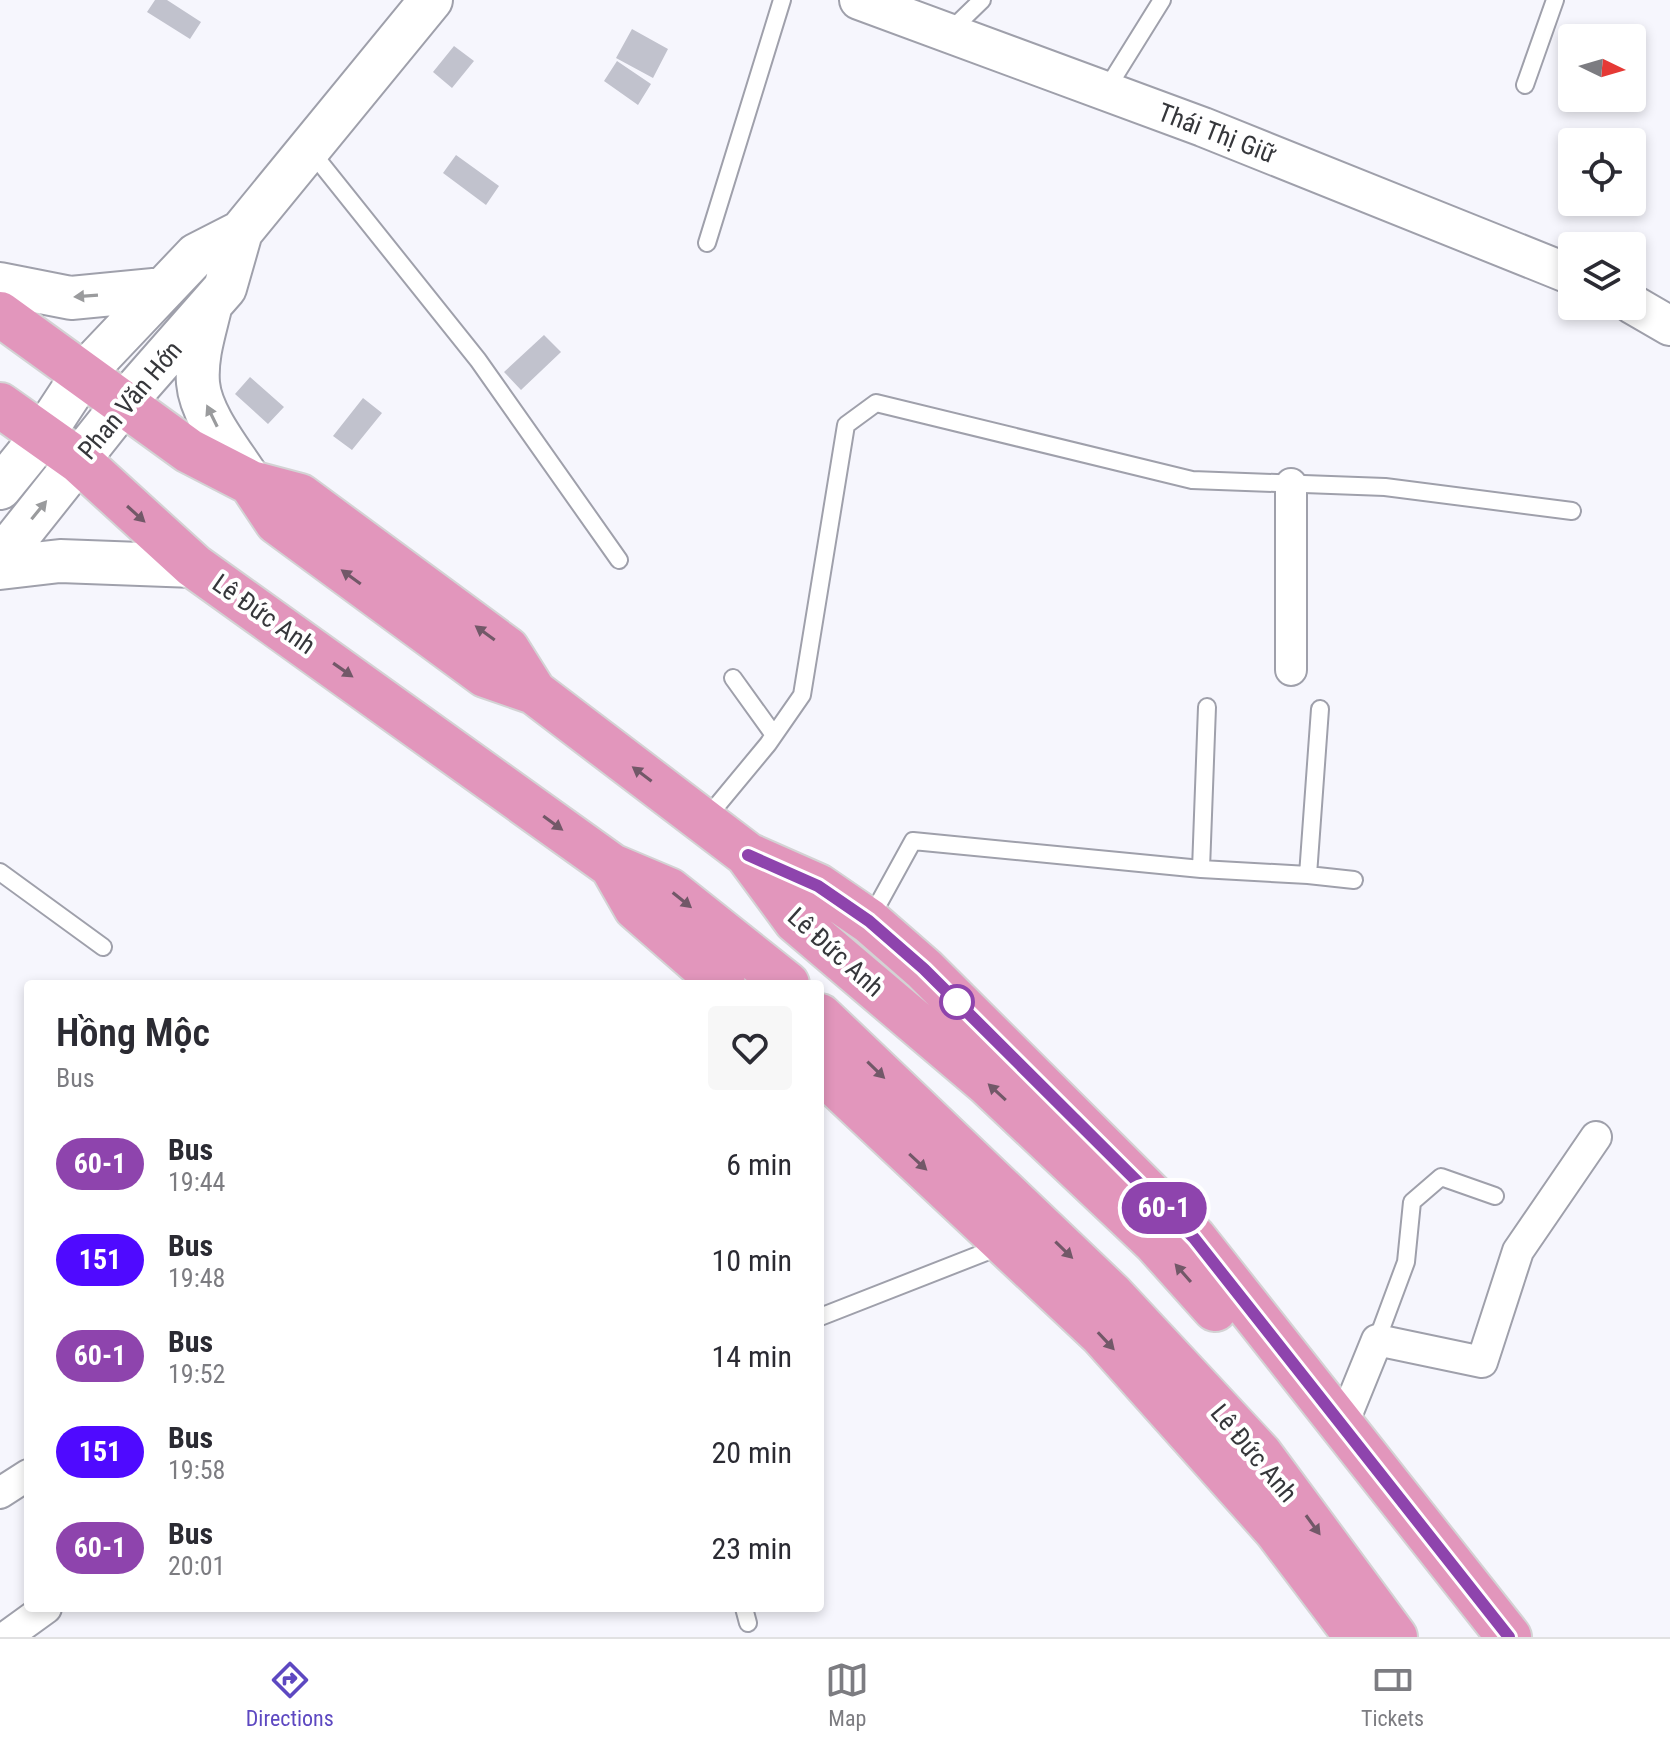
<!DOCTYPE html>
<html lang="en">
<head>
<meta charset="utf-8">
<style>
	body { margin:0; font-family:"Roboto Condensed",sans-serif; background:#f7f7f7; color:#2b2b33; height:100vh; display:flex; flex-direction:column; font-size:30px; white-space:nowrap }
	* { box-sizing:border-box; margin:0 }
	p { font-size:26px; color:#7c7c81 }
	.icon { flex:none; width:44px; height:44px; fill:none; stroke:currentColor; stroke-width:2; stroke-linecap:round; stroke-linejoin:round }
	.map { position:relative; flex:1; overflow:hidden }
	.panel { position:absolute; left:24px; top:980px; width:800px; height:632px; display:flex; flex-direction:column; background:#fff; border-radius:8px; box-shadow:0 4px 12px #0003 }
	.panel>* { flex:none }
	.badge { padding:0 16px; border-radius:26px; font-size:28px; line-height:52px }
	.needle { width:52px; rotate:95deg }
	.tools { position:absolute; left:1558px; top:24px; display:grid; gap:16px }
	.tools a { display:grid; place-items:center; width:88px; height:88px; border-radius:8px; background:#fff; box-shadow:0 4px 12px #0003; font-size:40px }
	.map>.badge { position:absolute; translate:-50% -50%; box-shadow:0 0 0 4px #fff }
	.round { display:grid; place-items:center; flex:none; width:84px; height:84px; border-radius:8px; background:#f7f7f7 }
	.headline { display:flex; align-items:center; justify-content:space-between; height:136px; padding:0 32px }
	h1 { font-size:38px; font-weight:600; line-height:60px }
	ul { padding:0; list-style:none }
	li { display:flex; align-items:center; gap:24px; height:96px; padding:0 32px }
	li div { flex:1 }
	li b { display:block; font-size:30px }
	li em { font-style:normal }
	li .badge { min-width:88px; font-weight:700; text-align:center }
	.tab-bar { display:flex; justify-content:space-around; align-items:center; height:112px; border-top:2px solid #e1e1e2; background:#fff; font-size:22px; color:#7c7c81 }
	.tab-bar a { display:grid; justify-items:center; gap:4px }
	.tab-bar .on { color:#5d48c1 }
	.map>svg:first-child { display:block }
	.building { fill:#c1c2cd }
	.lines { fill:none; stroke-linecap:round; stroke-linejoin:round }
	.service-casing { stroke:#9fa0ab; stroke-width:20 }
	.minor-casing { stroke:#9fa0ab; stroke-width:34 }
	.tertiary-casing { stroke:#9fa0ab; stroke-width:42 }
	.secondary-casing { stroke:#9fa0ab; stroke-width:46 }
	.trunk-casing { stroke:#d3d3d4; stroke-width:48 }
	.service { stroke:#fff; stroke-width:16 }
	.minor { stroke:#fff; stroke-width:30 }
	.tertiary { stroke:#fff; stroke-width:38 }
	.secondary { stroke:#fff; stroke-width:42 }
	.trunk { stroke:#e296bc; stroke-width:44 }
	.oneway { fill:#9a9b9d }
	.oneway2 { fill:#725868 }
	.line-casing { stroke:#fff; stroke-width:18 }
	.line { stroke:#8e44ad; stroke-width:12 }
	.stop-dot { fill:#fff; stroke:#8e44ad; stroke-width:4 }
	.labels { text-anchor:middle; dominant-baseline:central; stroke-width:8; stroke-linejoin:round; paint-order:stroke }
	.street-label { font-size:26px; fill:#36373b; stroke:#fff }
</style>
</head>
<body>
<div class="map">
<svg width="1670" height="1637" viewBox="0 0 1670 1637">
	<rect width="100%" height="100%" fill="#f6f6fd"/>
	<path class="building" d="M 155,0 L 167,0 L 201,22 L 190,39 L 147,12 Z
		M 632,29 L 668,49 L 653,78 L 616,58 Z
		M 454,46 L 474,61 L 452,88 L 433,72 Z
		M 617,61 L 651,84 L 638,105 L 604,81 Z
		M 456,155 L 499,186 L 486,205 L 443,173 Z
		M 544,335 L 561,352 L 521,390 L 504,372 Z
		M 250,377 L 284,407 L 268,424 L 235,394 Z
		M 363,398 L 382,413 L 352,450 L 333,436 Z"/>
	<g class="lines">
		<defs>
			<path id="service" d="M 949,32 L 982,0
				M 1525,85 L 1555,0
				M 1106,90 L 1162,0
				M 310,150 L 478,360 L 619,560
				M 707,243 L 782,0
				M 733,678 L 774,735
				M 705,820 L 768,744 L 802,695 L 846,425 L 876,403 L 1192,480 L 1385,487 L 1572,511
				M 1201,869 L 1207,707
				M 0,872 L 103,947
				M 1308,875 L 1354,880
				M 869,921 L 913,841 L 1201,869 L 1308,875 L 1320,709
				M 820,1317 L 1004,1245
				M 1377,1340 L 1406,1262 L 1412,1202 L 1441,1177 L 1495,1196
				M 744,1608 L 748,1623"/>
			<path id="minor" d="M 1291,484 L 1291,670
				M 1342,1426 L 1377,1340 L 1482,1362 L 1518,1251 L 1596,1137
				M 0,1493 L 28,1475
				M 6,1637 L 46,1608"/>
			<path id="tertiary" d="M 859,0 L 1203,127 L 1572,275
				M 1632,304 L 1670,326"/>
			<path id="secondary" d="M 0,284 L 71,298 L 164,289
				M 210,308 C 204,333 196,357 198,383 C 201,417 234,455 251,483
				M 0,488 L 43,435 L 83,374 L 196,255 L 241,232 L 431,0
				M 0,559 L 124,403 L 225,288 L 241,232
				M 0,568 L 60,561 L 194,566"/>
			<path id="trunk" d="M 0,314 L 189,451 L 251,483 L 300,496 L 507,649 L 534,692
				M 0,405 L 79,461 L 194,566 L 612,866 L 669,890 L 787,984
				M 251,483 L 277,522 L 485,675 L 534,692 L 748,855 L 818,886 L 869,921 L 924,969 L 1194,1238 L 1509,1637
				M 749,857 L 796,921 L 988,1084 L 1155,1242 L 1215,1309
				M 612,866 L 636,908 L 723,984
				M 820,1016 L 1112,1295 L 1260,1454 L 1395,1637
				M 820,1070 L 1102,1335 L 1276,1530 L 1357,1637"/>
		</defs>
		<use href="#service" class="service-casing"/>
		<use href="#minor" class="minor-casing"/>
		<use href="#tertiary" class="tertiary-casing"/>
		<use href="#secondary" class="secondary-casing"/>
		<use href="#trunk" class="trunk-casing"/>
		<use href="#service" class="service"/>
		<use href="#minor" class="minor"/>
		<use href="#tertiary" class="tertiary"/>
		<use href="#secondary" class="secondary"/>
		<use href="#trunk" class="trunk"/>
	</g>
	<defs><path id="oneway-solid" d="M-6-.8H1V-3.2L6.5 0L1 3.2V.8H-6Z" transform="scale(2)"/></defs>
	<g class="oneway">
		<use href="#oneway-solid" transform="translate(86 296) rotate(176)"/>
		<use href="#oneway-solid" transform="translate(212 416) rotate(-116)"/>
		<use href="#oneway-solid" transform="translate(39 510) rotate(-51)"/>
	</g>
	<g class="oneway2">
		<use href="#oneway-solid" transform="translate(136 514) rotate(42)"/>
		<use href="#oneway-solid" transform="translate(351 577) rotate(-144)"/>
		<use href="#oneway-solid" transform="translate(485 633) rotate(-144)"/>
		<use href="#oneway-solid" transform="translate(343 670) rotate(35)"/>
		<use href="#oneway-solid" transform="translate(642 774) rotate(-143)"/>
		<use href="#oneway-solid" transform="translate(553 823) rotate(36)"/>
		<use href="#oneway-solid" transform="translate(682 900) rotate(39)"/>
		<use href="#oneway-solid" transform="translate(876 1070) rotate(44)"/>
		<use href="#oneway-solid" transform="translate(997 1092) rotate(-137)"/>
		<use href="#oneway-solid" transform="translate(918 1162) rotate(43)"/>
		<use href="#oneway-solid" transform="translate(1064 1250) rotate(44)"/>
		<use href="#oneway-solid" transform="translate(1183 1273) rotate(-131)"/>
		<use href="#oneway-solid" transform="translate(1106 1341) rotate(47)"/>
		<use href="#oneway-solid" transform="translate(1313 1525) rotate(54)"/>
	</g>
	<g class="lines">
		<defs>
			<path id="line" d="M 748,855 L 818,886 L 869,921 L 924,969 L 1194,1238 L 1509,1637"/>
		</defs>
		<use href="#line" class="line-casing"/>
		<use href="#line" class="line"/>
	</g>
	<circle class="stop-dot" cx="957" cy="1002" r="16"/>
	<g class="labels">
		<g class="street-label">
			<text transform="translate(1217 133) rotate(21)">Thái Thị Giữ</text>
			<text transform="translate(130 400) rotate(-50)">Phan Văn Hớn</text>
			<text transform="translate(264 614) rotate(35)">Lê Đức Anh</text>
			<text transform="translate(836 952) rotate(42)">Lê Đức Anh</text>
			<text transform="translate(1254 1453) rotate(50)">Lê Đức Anh</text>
		</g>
	</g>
</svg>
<div class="tools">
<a><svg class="needle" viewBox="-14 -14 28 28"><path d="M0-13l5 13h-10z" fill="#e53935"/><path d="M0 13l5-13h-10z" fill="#7c7c81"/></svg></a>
<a><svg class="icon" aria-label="locate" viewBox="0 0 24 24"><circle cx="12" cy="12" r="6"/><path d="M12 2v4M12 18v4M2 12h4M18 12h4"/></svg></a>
<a><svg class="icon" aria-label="layers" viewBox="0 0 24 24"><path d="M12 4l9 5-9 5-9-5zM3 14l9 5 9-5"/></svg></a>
</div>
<b class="badge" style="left:1164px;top:1208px;background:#8e44ad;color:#fff">60-1</b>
<section class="panel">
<div class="headline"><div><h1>Hồng Mộc</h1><p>Bus</p></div><a class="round"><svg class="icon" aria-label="heart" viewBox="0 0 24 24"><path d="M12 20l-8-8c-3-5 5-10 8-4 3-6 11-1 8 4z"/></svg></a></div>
<ul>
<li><span class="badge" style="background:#8e44ad;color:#fff">60-1</span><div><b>Bus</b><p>19:44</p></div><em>6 min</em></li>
<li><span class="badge" style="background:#4f0aff;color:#fff">151</span><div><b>Bus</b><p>19:48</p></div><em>10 min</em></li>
<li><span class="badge" style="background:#8e44ad;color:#fff">60-1</span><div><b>Bus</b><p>19:52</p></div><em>14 min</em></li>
<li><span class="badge" style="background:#4f0aff;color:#fff">151</span><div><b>Bus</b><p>19:58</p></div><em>20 min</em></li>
<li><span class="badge" style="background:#8e44ad;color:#fff">60-1</span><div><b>Bus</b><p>20:01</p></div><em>23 min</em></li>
</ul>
</section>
</div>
<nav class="tab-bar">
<a class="on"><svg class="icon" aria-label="directions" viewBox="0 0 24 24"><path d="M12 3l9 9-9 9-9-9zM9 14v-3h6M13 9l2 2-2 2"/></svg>Directions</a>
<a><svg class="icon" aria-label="map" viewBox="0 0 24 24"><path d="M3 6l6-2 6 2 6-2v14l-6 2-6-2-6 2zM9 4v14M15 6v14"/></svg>Map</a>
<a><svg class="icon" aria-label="tickets" viewBox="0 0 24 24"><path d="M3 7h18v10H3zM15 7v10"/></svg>Tickets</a>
</nav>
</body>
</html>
